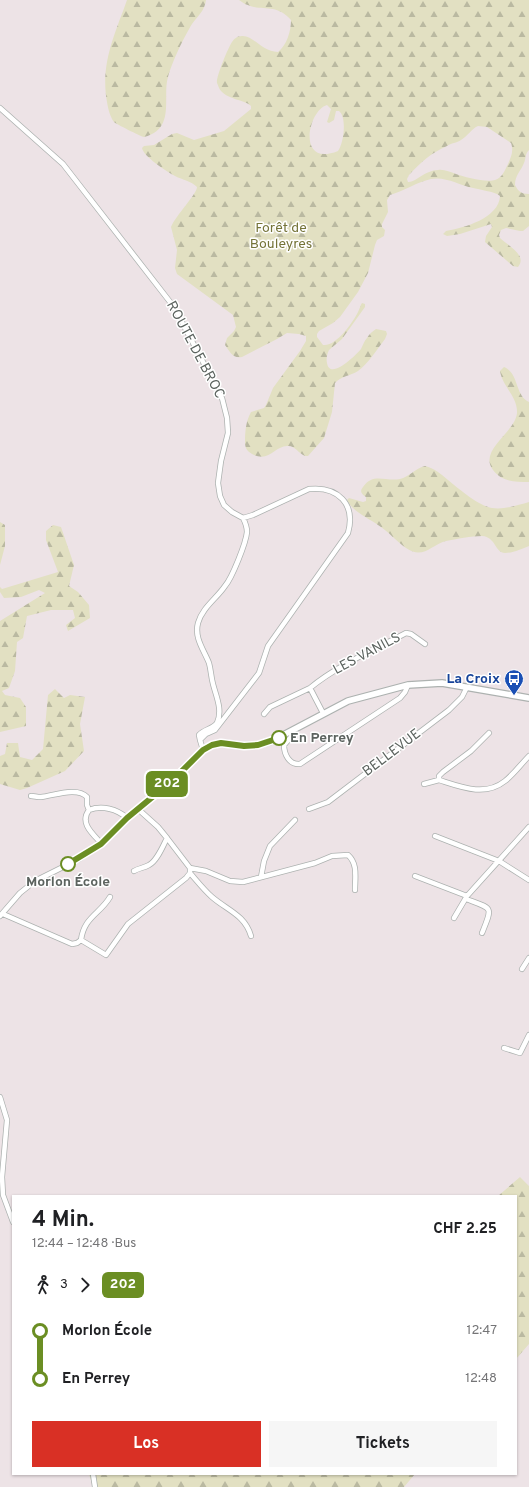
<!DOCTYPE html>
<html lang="de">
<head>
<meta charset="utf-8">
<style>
	body { margin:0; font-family:Overpass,sans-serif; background:#f6f6f6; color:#202124; height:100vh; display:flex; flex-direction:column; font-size:15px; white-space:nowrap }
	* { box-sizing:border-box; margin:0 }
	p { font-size:13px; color:#757577 }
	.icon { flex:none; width:22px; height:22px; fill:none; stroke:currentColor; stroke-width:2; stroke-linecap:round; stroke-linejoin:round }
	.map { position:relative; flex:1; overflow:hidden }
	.sheet { position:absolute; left:12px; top:1195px; width:505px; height:280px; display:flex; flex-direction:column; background:#fff; border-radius:0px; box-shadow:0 1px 3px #0004 }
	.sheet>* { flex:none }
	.badge { padding:0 8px; border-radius:6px; font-size:14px; line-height:26px }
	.map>.badge { position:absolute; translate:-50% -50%; box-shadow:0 0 0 2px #fff }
	.legs { display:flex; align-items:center; gap:6px; height:44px; padding:0 20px; font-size:13px }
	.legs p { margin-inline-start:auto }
	.summary { display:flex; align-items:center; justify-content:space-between; height:68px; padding:0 20px }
	h1 { font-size:22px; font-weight:700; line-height:30px }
	.button { display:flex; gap:8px; margin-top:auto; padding:8px 20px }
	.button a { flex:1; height:46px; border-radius:0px; background:#d93025; color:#fff; font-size:16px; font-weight:700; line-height:46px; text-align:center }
	.button a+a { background:#f6f6f6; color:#202124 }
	ul { padding:0 20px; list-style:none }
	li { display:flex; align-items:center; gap:14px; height:48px; font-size:15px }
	li i { display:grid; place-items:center; width:6px; height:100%; margin:0 5px; background:currentColor }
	li i::after { content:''; width:10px; height:10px; margin:-5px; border:3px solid; border-radius:50%; background:#fff }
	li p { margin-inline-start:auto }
	li:first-child i { background:linear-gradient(#0000 50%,currentColor 0) }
	li:last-child i { background:linear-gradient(currentColor 50%,#0000 0) }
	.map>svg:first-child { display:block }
	.forest { fill:url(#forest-firs); fill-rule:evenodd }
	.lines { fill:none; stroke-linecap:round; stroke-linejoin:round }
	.minor-casing { stroke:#adb2b0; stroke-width:6 }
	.tertiary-casing { stroke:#adb2b0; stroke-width:8 }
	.minor { stroke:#fff; stroke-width:4.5 }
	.tertiary { stroke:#fff; stroke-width:5.5 }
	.line-1-casing { stroke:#fff; stroke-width:9 }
	.line-1 { stroke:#6b8e23; stroke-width:6 }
	.stop-1-dot { fill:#fff; stroke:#6b8e23; stroke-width:2 }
	.labels { text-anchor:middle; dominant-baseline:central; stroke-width:3; stroke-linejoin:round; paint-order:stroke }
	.park-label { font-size:14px; fill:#757439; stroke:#fff }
	.street-label { font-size:14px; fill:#5c635f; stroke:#fff }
	.transit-label { font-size:14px; font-weight:bold; fill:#164399; stroke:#fff; text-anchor:end }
	.stop-label { font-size:14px; font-weight:bold; fill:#5c635f; stroke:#fff; text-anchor:start }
</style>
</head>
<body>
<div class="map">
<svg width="529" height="1487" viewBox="0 0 529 1487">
	<defs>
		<pattern id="forest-firs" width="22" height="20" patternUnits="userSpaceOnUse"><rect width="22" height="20" fill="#e2e0c2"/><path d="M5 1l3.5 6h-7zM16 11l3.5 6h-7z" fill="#bab9a1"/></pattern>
	</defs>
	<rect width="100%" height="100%" fill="#ede3e6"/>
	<path class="forest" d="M 127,0 L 206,0 C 205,10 198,16 192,24 C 184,37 172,62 168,77 C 162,97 176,129 144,137 C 140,136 116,124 114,122 C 110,117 108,108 107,102 C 100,64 115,34 127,0 Z
		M 239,0 L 529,0 L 529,150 C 525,154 526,158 524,163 C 521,171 515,175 515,185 C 518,191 521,194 529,194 L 529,226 L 523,231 L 520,231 L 506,228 L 501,230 L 499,235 L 500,238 C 507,245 528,255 518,267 L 513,266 L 485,242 L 486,236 L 492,227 L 491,224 L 460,234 L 447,236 L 443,234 L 446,231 C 464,228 499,218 500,196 L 497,194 C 490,191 481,190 473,188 C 459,185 445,176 431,179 C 417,182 404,191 390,195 L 387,200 L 388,212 L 382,224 L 382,227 L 385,230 L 384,236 L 377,240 L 375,245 L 368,273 L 358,292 L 340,317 L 333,323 L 319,331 L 317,334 L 317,337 L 323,345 C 336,347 353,322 358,312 C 360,308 360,306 362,303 L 365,304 L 365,307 L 342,339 L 329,350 C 327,354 326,359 327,363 C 330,381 356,355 361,349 C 363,345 364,341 367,338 C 369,334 373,331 376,329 L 386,331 L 387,334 L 385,339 C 378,348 368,364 358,371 C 350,376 341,376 335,383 L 332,412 L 324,438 L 308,456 L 305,456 C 298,453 295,445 287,446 C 275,446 269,463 252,454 C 247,451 245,448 245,442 C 245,431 246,421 251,412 L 264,408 L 266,405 L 273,388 L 300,351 L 306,341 L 306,336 L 299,334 L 287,333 L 277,339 L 242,357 C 233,359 230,352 225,345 L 227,338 L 234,331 L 236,327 L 233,315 L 177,274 L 175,268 L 177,250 L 171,227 C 176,215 197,194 197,187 C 191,181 183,180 175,176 C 167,172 143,156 142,148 L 144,146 L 154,145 L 172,134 L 177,133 L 194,140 L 224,131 L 251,109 L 251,106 C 246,100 229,100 221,91 C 219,89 218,85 217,83 C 216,77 228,48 232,42 C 234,39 237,36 242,36 C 253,35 262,52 278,52 C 287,45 291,31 291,20 C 274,0 258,15 239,0 ZM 327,105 L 331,109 L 327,122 L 329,123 L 334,120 L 336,111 L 339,111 C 347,117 344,143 338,151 C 296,168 308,110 327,105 ZM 478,126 L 487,127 L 511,143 C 514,151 511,157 508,164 C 505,170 502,178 495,180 C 487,183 464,177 456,174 C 450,172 444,169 438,170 C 425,170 415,183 408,182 L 407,179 L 409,175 C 421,162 431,153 447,146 C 451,143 457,143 461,140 C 468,136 471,129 478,126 Z
		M 504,367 C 519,373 515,396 529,402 L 529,482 C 515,482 502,482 493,470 C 478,450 515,433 517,413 C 518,397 502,386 500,371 Z
		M 425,466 C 434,468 441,474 448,480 C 459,489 479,506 492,508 C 504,510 518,505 529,502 L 529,546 C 522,549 513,553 505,553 C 495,553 496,537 482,536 C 472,536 456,539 446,541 C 431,545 423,560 406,548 C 396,541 388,531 378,525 C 368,518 352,511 347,500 L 349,498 L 363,502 L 366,501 L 366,497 C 362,494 359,492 363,487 C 373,472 386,482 400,479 C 409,477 414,469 425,466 Z
		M 0,522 L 5,525 L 5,546 L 0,565 Z
		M 53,525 L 61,527 L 74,565 L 69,586 L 78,592 L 89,605 L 90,618 L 68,631 L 66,625 L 75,618 L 73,610 L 51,610 L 27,616 L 23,638 L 17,642 L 15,671 L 9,688 L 2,691 L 5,695 L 20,698 L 26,707 L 26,726 L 0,732 L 0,621 L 45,593 L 39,590 L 21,597 L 4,598 L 0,592 L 0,587 L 2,589 L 58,572 L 46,540 L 46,531 Z
		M 55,689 L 64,698 L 70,695 L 85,697 L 80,724 L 84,751 L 65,771 L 27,788 L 20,790 L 0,784 L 0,756 L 5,754 L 7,743 L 18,743 L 20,757 L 32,760 L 43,749 L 48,695 Z
		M 520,1177 L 529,1186 L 529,1344 L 516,1359 L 516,1196 L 498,1196 Z
		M 89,1474 L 415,1474 L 404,1487 L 93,1487 Z"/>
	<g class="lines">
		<defs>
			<path id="minor" d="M 0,108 L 63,164 L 174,307 L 222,398 L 227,418 L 228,433 L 221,461 L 218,483 L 220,496 L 224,505 L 232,512 L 243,518 L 253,515 L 309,489 C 338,486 356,504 348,533 L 268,646 L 259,673 L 215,730 L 206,734 L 200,740 L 203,750 L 173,779 L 127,818 L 101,843 L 79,859 L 35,881 L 20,893 L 0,916
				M 323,713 L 310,688 C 338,665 374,650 406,633 L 411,634 L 425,644
				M 264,714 L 270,707 L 310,688
				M 293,730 L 291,737 L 284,745 C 284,754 289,765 300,764 L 400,698 L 405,692 L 408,685
				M 489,733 L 471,751 L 443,772 L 439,776 L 439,780 C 461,787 485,797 505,781 C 514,774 521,764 529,756
				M 200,740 L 199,735 C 204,729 213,729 217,723 C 223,710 216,696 213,684 C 211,677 211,670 209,663 C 204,650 194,638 198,623 C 202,608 217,598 225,586 C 232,578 246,543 247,532 C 247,528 245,522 243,518
				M 424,784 L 439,780
				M 31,796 C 34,796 37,797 41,797 C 53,796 77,786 87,797 L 87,805 L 89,810
				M 138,809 L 158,827 L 167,838 L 190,868 L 206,871 L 230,881 L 243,882 L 315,863 L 332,856 L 348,855 C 358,864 355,877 355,890
				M 309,809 L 328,802 L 449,710 L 462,697 L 467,687
				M 435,836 L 499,861 L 529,880
				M 101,843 C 93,834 79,823 89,810 C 102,805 117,809 127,818
				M 134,871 C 139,868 144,868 149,865 C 157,861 163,846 167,838
				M 190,873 C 197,881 204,890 212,897 C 227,910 245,915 251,936
				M 415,876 L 467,896
				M 261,877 L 264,861 L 270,846 L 295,820
				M 466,899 C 493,909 493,906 482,933
				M 3,914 L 72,944 L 77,943 L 81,940 L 106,955 L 128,924 L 186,878 L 190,873 L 190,868
				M 454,918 L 467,896 L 529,827
				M 81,940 C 84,917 100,914 110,897
				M 522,969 L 529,958
				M 504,1048 L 520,1053 L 529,1035
				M 0,1097 L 7,1120 L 2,1177 L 3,1195 L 13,1222
				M 93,1474 L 95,1487"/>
			<path id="tertiary" d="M 203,750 L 212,745 L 221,743 L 244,746 L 258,745 L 272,741 L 348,701 L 408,685 L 442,683 L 529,698"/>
		</defs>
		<use href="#minor" class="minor-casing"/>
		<use href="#tertiary" class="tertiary-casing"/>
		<use href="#minor" class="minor"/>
		<use href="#tertiary" class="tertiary"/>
	</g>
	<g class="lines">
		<defs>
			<path id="line-1" d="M 68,864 L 101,844 L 127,818 L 173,780 L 203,750 L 212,745 L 221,743 L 244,746 L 258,745 L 279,738"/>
		</defs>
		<use href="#line-1" class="line-1-casing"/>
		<use href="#line-1" class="line-1"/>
	</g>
	<defs>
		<symbol id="bus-pin" viewBox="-11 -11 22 30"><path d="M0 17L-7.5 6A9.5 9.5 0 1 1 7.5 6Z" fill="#1a4fb4" stroke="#fff"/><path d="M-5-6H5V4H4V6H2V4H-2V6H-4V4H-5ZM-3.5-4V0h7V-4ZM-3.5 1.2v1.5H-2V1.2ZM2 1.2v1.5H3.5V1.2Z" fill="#fff"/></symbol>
	</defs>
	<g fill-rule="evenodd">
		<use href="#bus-pin" x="503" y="668" width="22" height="30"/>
	</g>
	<g class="stop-1-dot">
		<circle cx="279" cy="738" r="7"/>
		<circle cx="68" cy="864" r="7"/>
	</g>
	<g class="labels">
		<g class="park-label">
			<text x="281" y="228">Forêt de<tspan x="281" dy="16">Bouleyres</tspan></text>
		</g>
		<g class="street-label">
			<text transform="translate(195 350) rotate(62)">ROUTE DE BROC</text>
			<text transform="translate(367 654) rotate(-28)">LES VANILS</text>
			<text transform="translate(392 753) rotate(-37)">BELLEVUE</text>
		</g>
		<g class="transit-label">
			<text x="500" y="679">La Croix</text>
		</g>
		<g class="stop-label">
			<text x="290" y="738">En Perrey</text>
			<text x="68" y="882" text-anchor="middle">Morlon École</text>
		</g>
	</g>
</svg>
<b class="badge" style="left:167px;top:784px;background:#6b8e23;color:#fff">202</b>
<section class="sheet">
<div class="summary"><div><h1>4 Min.</h1><p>12:44 – 12:48 · Bus</p></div><b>CHF 2.25</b></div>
<div class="legs"><svg class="icon" aria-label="walk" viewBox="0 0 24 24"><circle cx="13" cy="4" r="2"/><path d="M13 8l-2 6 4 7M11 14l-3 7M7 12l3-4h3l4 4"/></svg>3<svg class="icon" aria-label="forward" viewBox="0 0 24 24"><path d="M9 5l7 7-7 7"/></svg><b class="badge" style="background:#6b8e23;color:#fff">202</b></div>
<ul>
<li><i style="color:#6b8e23"></i><b>Morlon École</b><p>12:47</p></li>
<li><i style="color:#6b8e23"></i><b>En Perrey</b><p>12:48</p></li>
</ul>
<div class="button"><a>Los</a><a>Tickets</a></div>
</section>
</div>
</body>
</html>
